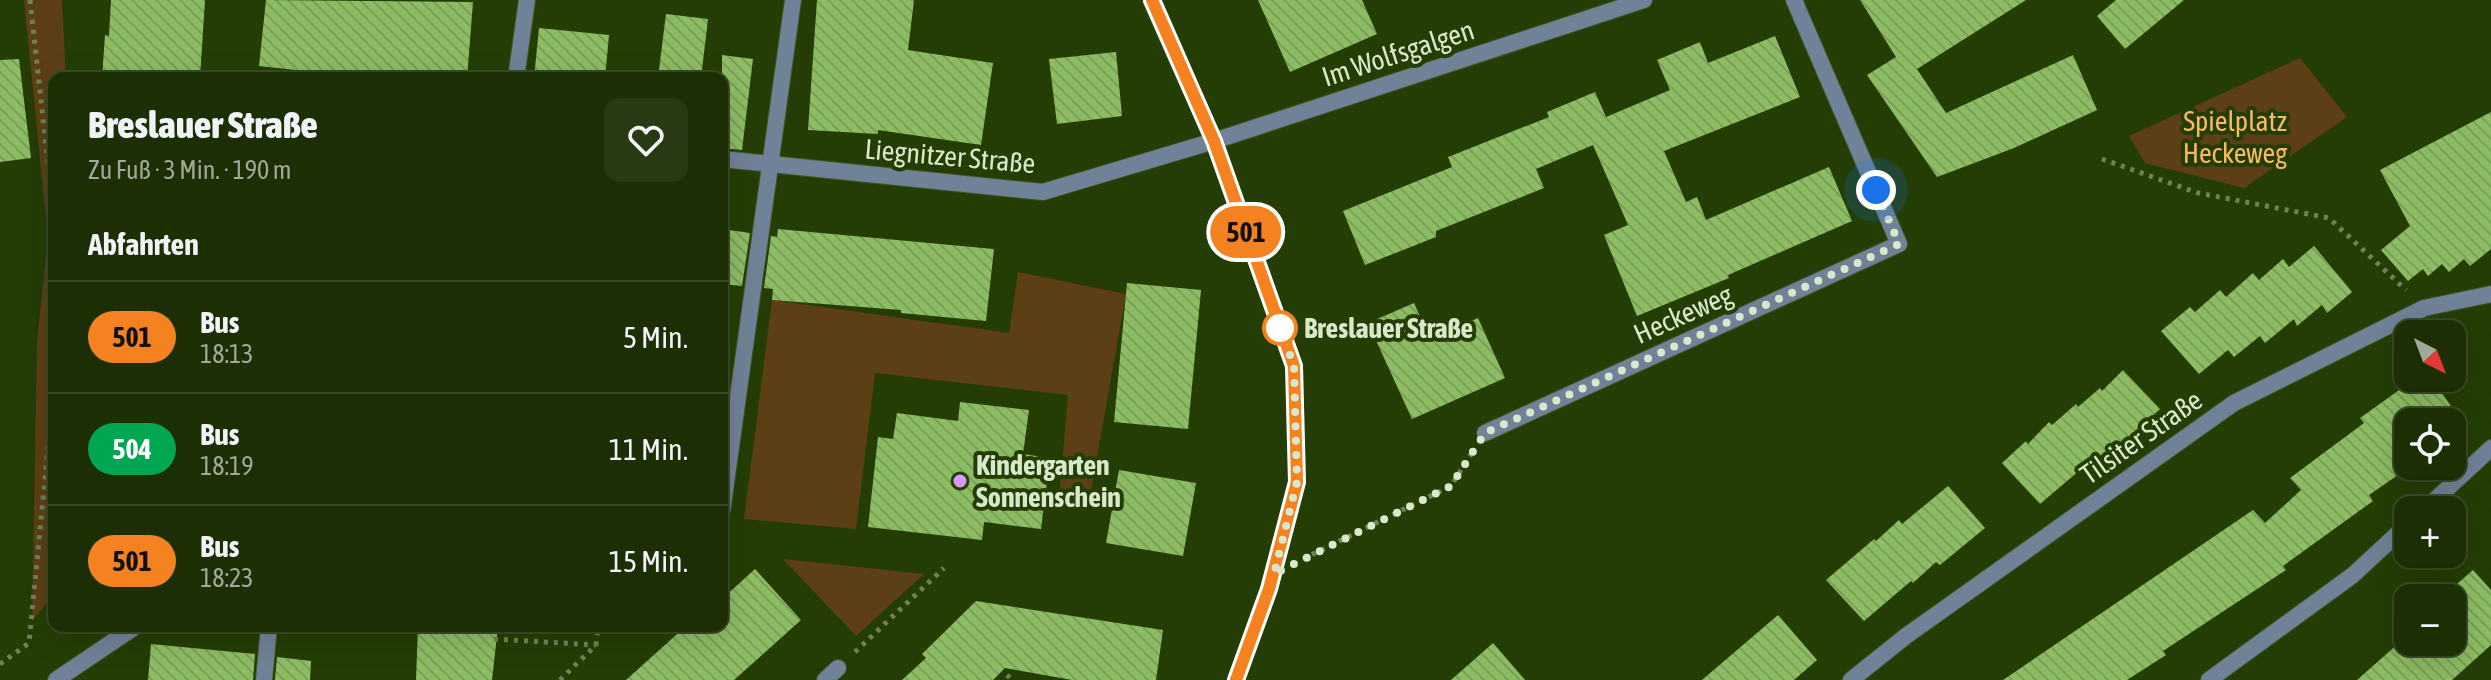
<!DOCTYPE html>
<html lang="de">
<head>
<meta charset="utf-8">
<style>
	body { margin:0; font-family:"Asap Condensed",sans-serif; background:#283a13; color:#f1f3f6; height:100vh; display:flex; flex-direction:column; font-size:30px; white-space:nowrap }
	* { box-sizing:border-box; margin:0 }
	p { font-size:26px; color:#a0a89a }
	.icon { flex:none; width:44px; height:44px; fill:none; stroke:currentColor; stroke-width:2; stroke-linecap:round; stroke-linejoin:round }
	.map { position:relative; flex:1; overflow:hidden }
	.side { position:absolute; left:48px; top:72px; width:680px; height:560px; display:flex; flex-direction:column; background:#1b2e04; border-radius:16px; box-shadow:0 8px 32px #0002,0 0 0 2px #394a26 }
	.side>* { flex:none }
	.badge { padding:0 16px; border-radius:26px; font-size:28px; line-height:52px }
	.needle { width:52px; rotate:138deg }
	.tools { position:absolute; left:2394px; top:320px; display:grid; gap:16px }
	.tools a { display:grid; place-items:center; width:72px; height:72px; border-radius:16px; background:#1b2e04; box-shadow:0 8px 32px #0002,0 0 0 2px #394a26; font-size:40px }
	.you { position:absolute; width:40px; height:40px; margin:-20px; border:6px solid #fff; border-radius:50%; background:#1a73e8; box-shadow:0 0 0 12px #1a73e833 }
	.map>.badge { position:absolute; translate:-50% -50%; box-shadow:0 0 0 4px #fff }
	h2 { padding:0 40px; font-size:30px; line-height:72px }
	.round { display:grid; place-items:center; flex:none; width:84px; height:84px; border-radius:16px; background:#283a13 }
	.headline { display:flex; align-items:center; justify-content:space-between; height:136px; padding:0 40px }
	h1 { font-size:38px; font-weight:800; line-height:60px }
	ul { padding:0; list-style:none }
	li { display:flex; align-items:center; gap:24px; height:112px; padding:0 40px; border-top:2px solid #394a26 }
	li div { flex:1 }
	li b { display:block; font-size:30px }
	li em { font-style:normal }
	li .badge { min-width:88px; font-weight:700; text-align:center }
	.map>svg:first-child { display:block }
	.green { fill:#5d3f15 }
	.building { fill:url(#building-back-hatch) }
	.lines { fill:none; stroke-linecap:round; stroke-linejoin:round }
	.lane-casing { stroke:#415825; stroke-width:18 }
	.street-casing { stroke:#415825; stroke-width:18 }
	.path { stroke:#6d8255; stroke-width:5; stroke-dasharray:4 6; stroke-linecap:butt }
	.lane { stroke:#708297; stroke-width:16 }
	.street { stroke:#708297; stroke-width:16 }
	.line-casing { stroke:#fff; stroke-width:18 }
	.line { stroke:#f58220; stroke-width:12 }
	.walk { stroke:#d8e8cb; stroke-width:8; stroke-dasharray:0 14.4 }
	.stop-dot { fill:#fff; stroke:#f58220; stroke-width:4 }
	.poi-dot { fill:#d69bfa; stroke:#243d05; stroke-width:3 }
	.labels { text-anchor:middle; dominant-baseline:central; stroke-width:8; stroke-linejoin:round; paint-order:stroke }
	.street-label { font-size:28px; fill:#d8e8cb; stroke:#243d05 }
	.park-label { font-size:28px; fill:#fbb963; stroke:#243d05 }
	.stop-label { font-size:28px; font-weight:bold; fill:#d8e8cb; stroke:#243d05; text-anchor:start }
	.poi-label { font-size:28px; font-weight:bold; fill:#d8e8cb; stroke:#243d05; text-anchor:start }
</style>
</head>
<body>
<div class="map">
<svg width="2491" height="680" viewBox="0 0 2491 680">
	<defs>
		<pattern id="building-back-hatch" width="6" height="6" patternUnits="userSpaceOnUse" patternTransform="scale(2)"><rect width="6" height="6" fill="#8dbd63"/><path d="M-1 5l2 2M0 0l6 6M5-1l2 2" fill="none" stroke="#7a9f5a"/></pattern>
	</defs>
	<rect width="100%" height="100%" fill="#243d05"/>
	<path class="green" d="M 24,0 L 62,0 L 66,78 L 54,78 L 54,529 L 47,603 L 32,621 L 37,343 L 48,238 Z
		M 2300,58 L 2347,117 L 2244,188 L 2145,163 L 2129,136 Z
		M 1018,272 L 1126,294 L 1089,502 L 1059,498 L 1068,395 L 875,373 L 856,529 L 744,519 L 772,300 L 1009,333 Z
		M 783,559 L 924,574 L 856,636 Z"/>
	<path class="building" d="M 111,0 L 205,0 L 200,78 L 102,78 L 105,35 L 109,36 Z
		M 266,0 L 473,2 L 467,78 L 425,78 L 360,72 L 360,77 L 259,66 Z
		M 817,0 L 914,0 L 908,50 L 993,63 L 981,145 L 878,130 L 878,134 L 808,130 Z
		M 1258,0 L 1362,0 L 1377,34 L 1290,72 Z
		M 1860,0 L 2026,0 L 1917,69 L 1946,113 L 2073,55 L 2097,110 L 2014,148 L 1937,177 L 1867,75 L 1896,57 Z
		M 2116,0 L 2184,0 L 2125,49 L 2097,16 Z
		M 666,14 L 708,19 L 701,78 L 658,78 Z
		M 539,28 L 609,35 L 605,78 L 534,78 Z
		M 1775,36 L 1800,97 L 1664,151 L 1686,202 L 1697,197 L 1706,220 L 1829,167 L 1852,221 L 1728,275 L 1729,278 L 1637,316 L 1604,235 L 1628,225 L 1593,145 L 1536,169 L 1544,188 L 1436,231 L 1436,237 L 1365,265 L 1343,211 L 1452,167 L 1448,157 L 1549,117 L 1547,112 L 1595,92 L 1606,117 L 1670,90 L 1657,60 L 1700,42 L 1708,63 Z
		M 1116,52 L 1122,116 L 1057,124 L 1049,59 Z
		M 722,55 L 753,59 L 742,150 L 722,148 Z
		M 19,59 L 31,158 L 0,162 L 0,60 Z
		M 2491,112 L 2491,249 L 2470,266 L 2464,259 L 2449,272 L 2442,264 L 2428,276 L 2423,269 L 2408,281 L 2381,250 L 2410,226 L 2380,170 Z
		M 722,229 L 750,233 L 742,286 L 722,284 Z
		M 778,229 L 994,249 L 986,321 L 901,313 L 901,310 L 772,300 L 773,289 L 764,288 L 771,236 L 777,237 Z
		M 2314,246 L 2352,292 L 2327,313 L 2322,305 L 2297,326 L 2294,319 L 2265,343 L 2260,336 L 2234,357 L 2228,350 L 2199,374 L 2161,331 L 2190,307 L 2195,312 L 2220,290 L 2226,297 L 2253,273 L 2259,280 L 2283,259 L 2289,267 Z
		M 1127,283 L 1201,290 L 1188,429 L 1114,422 Z
		M 1414,303 L 1430,339 L 1478,318 L 1505,378 L 1412,419 L 1368,323 Z
		M 2123,370 L 2160,409 L 2116,449 L 2113,445 L 2090,467 L 2087,464 L 2040,504 L 2002,463 L 2026,441 L 2028,444 L 2049,422 L 2052,425 L 2076,404 L 2078,407 L 2100,388 L 2102,391 Z
		M 2416,378 L 2431,378 L 2466,427 L 2452,437 L 2452,422 L 2408,422 L 2408,466 L 2411,466 L 2369,495 L 2373,501 L 2283,566 L 2286,570 L 2163,651 L 2166,655 L 2127,680 L 2003,680 L 2253,510 L 2265,523 L 2301,490 L 2290,478 L 2364,423 L 2360,418 Z
		M 960,402 L 1029,410 L 1023,454 L 1050,458 L 1041,529 L 984,522 L 982,540 L 868,527 L 878,437 L 893,439 L 897,413 L 958,421 Z
		M 1119,470 L 1196,483 L 1183,556 L 1106,543 Z
		M 1948,486 L 1985,528 L 1940,565 L 1936,562 L 1913,583 L 1911,581 L 1864,621 L 1826,580 L 1874,539 L 1876,541 L 1899,520 L 1902,524 Z
		M 755,569 L 801,620 L 734,680 L 626,680 L 686,626 L 722,626 L 722,599 Z
		M 2473,570 L 2491,590 L 2491,645 L 2452,680 L 2357,680 L 2408,635 L 2408,642 L 2452,642 L 2452,598 L 2441,598 Z
		M 976,601 L 1163,630 L 1156,680 L 1072,680 L 1005,668 L 993,680 L 902,680 L 926,658 L 922,654 Z
		M 1778,615 L 1817,660 L 1794,680 L 1702,680 Z
		M 418,626 L 498,626 L 492,680 L 416,680 Z
		M 1493,643 L 1525,680 L 1451,680 Z
		M 151,644 L 255,654 L 253,680 L 148,680 Z
		M 277,657 L 311,661 L 310,680 L 275,680 Z"/>
	<g class="lines">
		<defs>
			<path id="lane" d="M 516,78 L 527,0
				M 722,512 L 793,0
				M 264,680 L 269,626
				M 825,680 L 838,668"/>
			<path id="street" d="M 1151,0 L 1214,141 L 1294,366 L 1297,482 L 1269,589 L 1236,680
				M 722,159 L 1043,192 L 1214,141 L 1644,0
				M 1485,433 L 1899,244 L 1794,0
				M 2424,510 L 2491,448
				M 56,680 L 136,626
				M 1851,680 L 1906,636 L 2234,403 L 2424,308 L 2491,294
				M 2209,680 L 2353,575 L 2408,524"/>
		</defs>
		<use href="#lane" class="lane-casing"/>
		<use href="#street" class="street-casing"/>
		<path class="path" d="M 30,0 L 54,219
			M 2102,159 L 2198,193 L 2329,218 L 2406,290
			M 1303,559 L 1451,486 L 1471,454
			M 396,626 L 438,632
			M 494,639 L 596,645
			M 855,652 L 944,568
			M 0,664 L 29,643 L 54,387
			M 1007,675 L 1012,680
			M 560,680 L 596,645 L 598,626"/>
		<use href="#lane" class="lane"/>
		<use href="#street" class="street"/>
	</g>
	<g class="lines">
		<defs>
			<path id="line" d="M 1152,0 L 1214,141 L 1294,366 L 1297,482 L 1269,589 L 1236,680"/>
		</defs>
		<use href="#line" class="line-casing"/>
		<use href="#line" class="line"/>
		<path class="walk" d="M 1280,328 L 1294,366 L 1297,482 L 1274,574 L 1451,486 L 1485,433 L 1899,244 L 1876,190"/>
	</g>
	<circle class="stop-dot" cx="1280" cy="328" r="16"/>
	<circle class="poi-dot" cx="960" cy="481" r="8"/>
	<g class="labels">
		<g class="street-label">
			<text transform="translate(1398 53) rotate(-18)">Im Wolfsgalgen</text>
			<text transform="translate(950 156) rotate(5)">Liegnitzer Straße</text>
			<text transform="translate(1683 314) rotate(-24)">Heckeweg</text>
			<text transform="translate(2141 437) rotate(-35)">Tilsiter Straße</text>
		</g>
		<g class="park-label">
			<text x="2235" y="121">Spielplatz<tspan x="2235" dy="32">Heckeweg</tspan></text>
		</g>
		<g class="stop-label">
			<text x="1304" y="328">Breslauer Straße</text>
		</g>
		<g class="poi-label">
			<text x="976" y="465">Kindergarten<tspan x="976" dy="32">Sonnenschein</tspan></text>
		</g>
	</g>
</svg>
<div class="tools">
<a><svg class="needle" viewBox="-14 -14 28 28"><path d="M0-13l5 13h-10z" fill="#e53935"/><path d="M0 13l5-13h-10z" fill="#a0a89a"/></svg></a>
<a><svg class="icon" aria-label="locate" viewBox="0 0 24 24"><circle cx="12" cy="12" r="6"/><path d="M12 2v4M12 18v4M2 12h4M18 12h4"/></svg></a>
<a>+</a>
<a>−</a>
</div>
<div class="you" style="left:1876px;top:190px"></div>
<b class="badge" style="left:1246px;top:232px;background:#f58220;color:#111">501</b>
<section class="side">
<div class="headline"><div><h1>Breslauer Straße</h1><p>Zu Fuß · 3 Min. · 190 m</p></div><a class="round"><svg class="icon" aria-label="heart" viewBox="0 0 24 24"><path d="M12 20l-8-8c-3-5 5-10 8-4 3-6 11-1 8 4z"/></svg></a></div>
<h2>Abfahrten</h2>
<ul>
<li><span class="badge" style="background:#f58220;color:#111">501</span><div><b>Bus</b><p>18:13</p></div><em>5 Min.</em></li>
<li><span class="badge" style="background:#00a651;color:#fff">504</span><div><b>Bus</b><p>18:19</p></div><em>11 Min.</em></li>
<li><span class="badge" style="background:#f58220;color:#111">501</span><div><b>Bus</b><p>18:23</p></div><em>15 Min.</em></li>
</ul>
</section>
</div>
</body>
</html>
